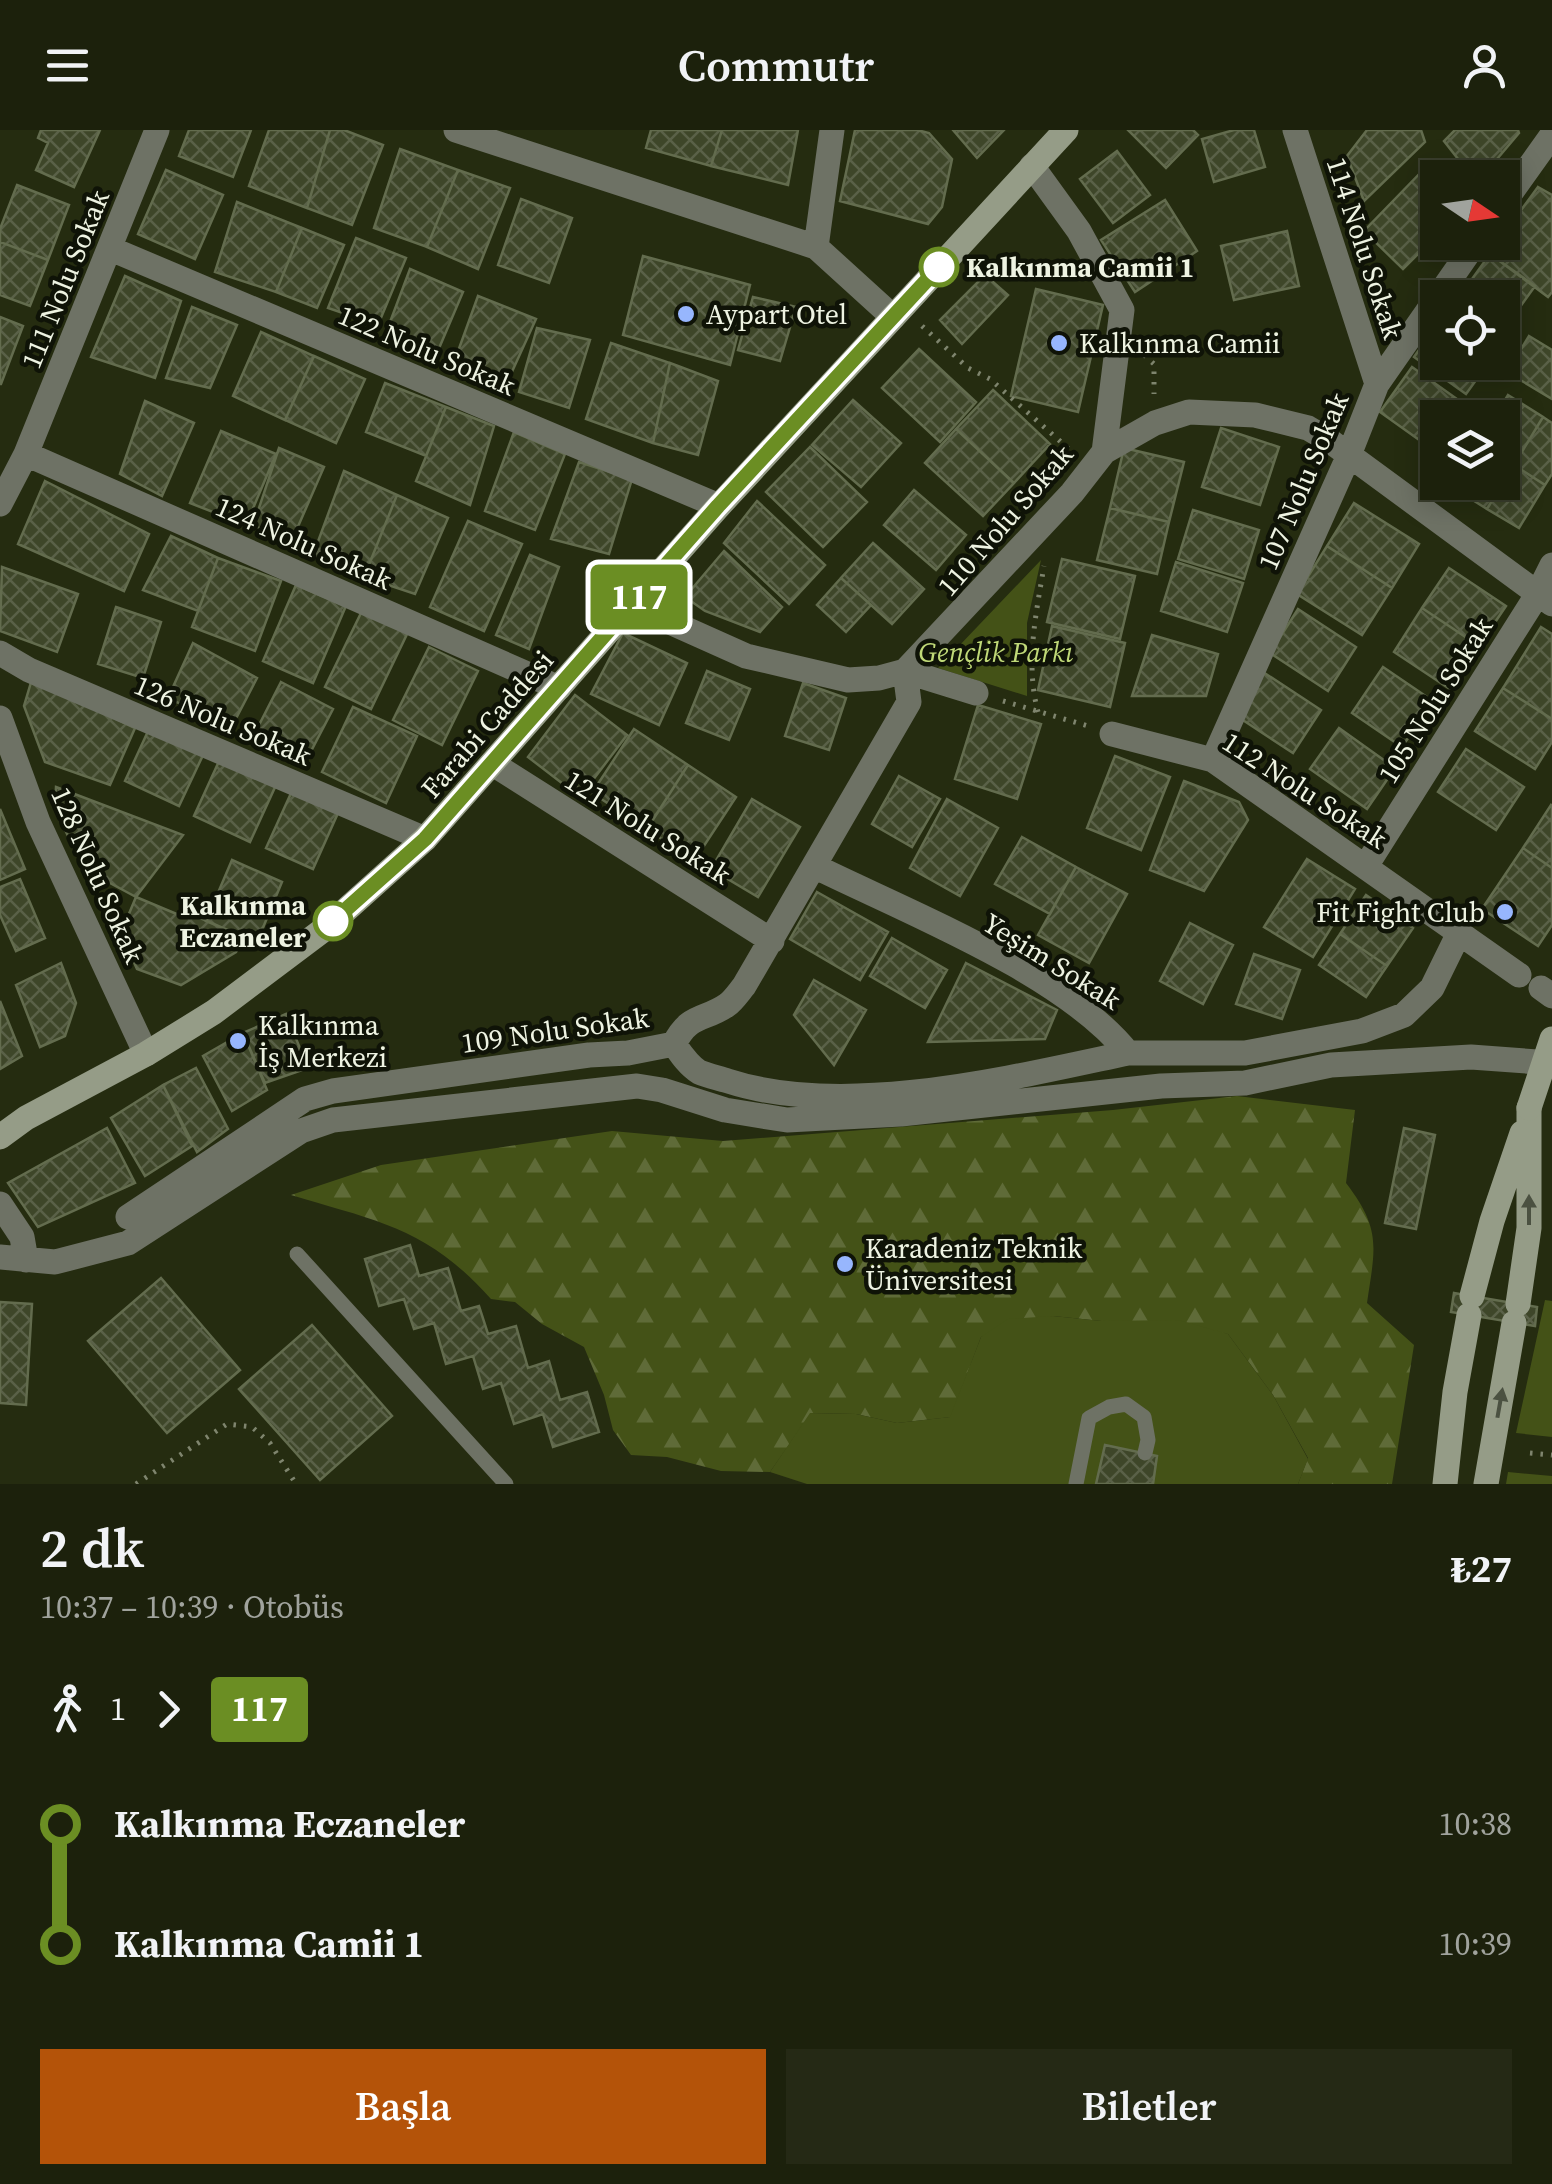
<!DOCTYPE html>
<html lang="tr">
<head>
<meta charset="utf-8">
<style>
	body { margin:0; font-family:"Source Serif 4",serif; background:#252915; color:#f1f3f6; height:100vh; display:flex; flex-direction:column; font-size:38px; white-space:nowrap }
	* { box-sizing:border-box; margin:0 }
	p { font-size:32px; color:#a0a39d }
	.icon { flex:none; width:55px; height:55px; fill:none; stroke:currentColor; stroke-width:2; stroke-linecap:round; stroke-linejoin:round }
	.map { position:relative; height:1354px; overflow:hidden }
	.sheet { display:flex; flex-direction:column; background:#1c210c; flex:1 }
	.sheet>* { flex:none }
	.badge { padding:0 20px; border-radius:8px; font-size:35px; line-height:65px }
	.needle { width:65px; rotate:103deg }
	.tools { position:absolute; left:1420px; top:30px; display:grid; gap:20px }
	.tools a { display:grid; place-items:center; width:100px; height:100px; border-radius:0px; background:#1c210c; box-shadow:0 5px 25px #0003,0 0 0 2px #3a3e2d; font-size:50px }
	.map>.badge { position:absolute; translate:-50% -50%; box-shadow:0 0 0 5px #fff }
	.legs { display:flex; align-items:center; gap:15px; height:110px; padding:0 40px; font-size:32px }
	.legs p { margin-inline-start:auto }
	.overview { display:flex; align-items:center; justify-content:space-between; height:170px; padding:0 40px }
	h1 { font-size:55px; font-weight:600; line-height:75px }
	.action { display:flex; gap:20px; margin-top:auto; padding:20px 40px }
	.action a { flex:1; height:115px; border-radius:0px; background:#b45309; color:#fff; font-size:40px; font-weight:600; line-height:115px; text-align:center }
	.action a+a { background:#252915; color:#f1f3f6 }
	ul { padding:0 40px; list-style:none }
	li { display:flex; align-items:center; gap:35px; height:120px; font-size:38px }
	li i { display:grid; place-items:center; width:15px; height:100%; margin:0 12px; background:currentColor }
	li i::after { content:''; width:25px; height:25px; margin:-12px; border:8px solid; border-radius:50%; background:#1c210c }
	li p { margin-inline-start:auto }
	li:first-child i { background:linear-gradient(#0000 50%,currentColor 0) }
	li:last-child i { background:linear-gradient(currentColor 50%,#0000 0) }
	header { display:flex; justify-content:space-between; align-items:center; height:130px; padding:0 40px; background:#1c210c; font-size:45px; font-weight:600 }
	.map>svg:first-child { display:block }
	.forest { fill:url(#forest-firs) }
	.green { fill:#445217 }
	.building { fill:url(#building-cross-hatch); stroke:#636c4e; stroke-width:2.5 }
	.lines { fill:none; stroke-linecap:round; stroke-linejoin:round }
	.path { stroke:#7f856e; stroke-width:5; stroke-dasharray:2.5 8; stroke-linecap:butt }
	.lane { stroke:#6e7265; stroke-width:15 }
	.street { stroke:#6e7265; stroke-width:25 }
	.secondary { stroke:#959c87; stroke-width:25 }
	.secondary-bridge { stroke:#959c87; stroke-width:25 }
	.oneway { fill:#4b5141 }
	.line-1-casing { stroke:#fff; stroke-width:22 }
	.line-1 { stroke:#6b8e23; stroke-width:15 }
	.stop-1-dot { fill:#fff; stroke:#6b8e23; stroke-width:5 }
	.poi-dot { fill:#97b6fd; stroke:#0f1307; stroke-width:4 }
	.labels { text-anchor:middle; dominant-baseline:central; stroke-width:9; stroke-linejoin:round; paint-order:stroke }
	.street-label { font-size:28px; fill:#eef3e2; stroke:#0f1307 }
	.stop-label { font-size:28px; font-weight:bold; fill:#eef3e2; stroke:#0f1307; text-anchor:start }
	.poi-label { font-size:28px; fill:#eef3e2; stroke:#0f1307; text-anchor:start }
	.park-label { font-size:28px; font-style:italic; fill:#c0d978; stroke:#0f1307 }
</style>
</head>
<body>
<header><svg class="icon" aria-label="menu" viewBox="0 0 24 24"><path d="M4 6h16M4 12h16M4 18h16"/></svg>Commutr<svg class="icon" aria-label="person" viewBox="0 0 24 24"><circle cx="12" cy="8" r="4"/><path d="M4 21q1-7 8-7t8 7"/></svg></header>
<div class="map">
<svg width="1552" height="1354" viewBox="0 0 1552 1354">
	<defs>
		<pattern id="forest-firs" width="22" height="20" patternUnits="userSpaceOnUse" patternTransform="scale(2.5)"><rect width="22" height="20" fill="#445217"/><path d="M5 1l3.5 6h-7zM16 11l3.5 6h-7z" fill="#5f6b38"/></pattern>
		<pattern id="building-cross-hatch" width="8" height="8" patternUnits="userSpaceOnUse" patternTransform="scale(2.5)"><rect width="8" height="8" fill="#3e4629"/><path d="M0 0l8 8M0 8l8-8" fill="none" stroke="#5a6148"/></pattern>
	</defs>
	<rect width="100%" height="100%" fill="#252c10"/>
	<path class="forest" d="M 1237,966 L 1355,980 L 1346,1053 C 1382,1100 1375,1118 1367,1173 L 1414,1215 L 1392,1354 L 1298,1354 L 1308,1328 L 1273,1265 L 1228,1204 L 1053,1186 L 981,1207 L 951,1287 L 897,1293 L 856,1284 L 811,1283 L 770,1342 L 721,1341 L 667,1327 L 631,1325 L 613,1300 L 604,1265 L 584,1217 L 542,1194 L 515,1172 L 491,1169 C 428,1098 377,1091 291,1065 L 381,1035 L 612,1001 L 723,1011 L 1113,980 Z"/>
	<path class="green" d="M 1041,430 L 1027,493 L 1027,566 L 938,538 Z
		M 1545,1170 L 1552,1171 L 1552,1307 L 1516,1303 Z
		M 1053,1186 L 1102,1191 L 1178,1190 L 1228,1204 L 1273,1265 L 1308,1329 L 1298,1354 L 807,1354 L 770,1342 L 810,1283 L 856,1284 L 897,1293 L 950,1287 L 981,1207 L 1008,1189 Z
		M 1508,1342 L 1552,1346 L 1552,1354 L 1506,1354 Z"/>
	<path class="building" d="M 41,0 L 100,0 L 74,57 L 36,40 L 48,13 L 38,8 Z
		M 189,0 L 251,0 L 233,47 L 179,26 Z
		M 269,0 L 330,0 L 307,78 L 249,56 Z
		M 330,0 L 344,0 L 383,15 L 352,95 L 307,78 Z
		M 651,0 L 722,0 L 711,36 L 646,18 Z
		M 722,0 L 798,0 L 788,55 L 711,36 Z
		M 855,0 L 917,0 L 929,3 L 952,29 L 942,77 L 928,94 L 840,71 Z
		M 953,0 L 1004,0 L 977,28 Z
		M 1128,0 L 1193,0 L 1198,5 L 1166,38 Z
		M 1234,0 L 1254,0 L 1265,37 L 1214,52 L 1202,9 Z
		M 1367,0 L 1421,0 L 1425,12 L 1364,71 L 1347,26 Z
		M 1455,0 L 1518,0 L 1519,3 L 1481,48 L 1473,48 L 1444,11 Z
		M 400,19 L 458,40 L 427,117 L 374,98 Z
		M 1117,21 L 1150,65 L 1113,93 L 1080,49 Z
		M 1427,36 L 1438,48 L 1438,104 L 1403,139 L 1364,101 Z
		M 166,40 L 223,65 L 195,129 L 138,104 Z
		M 458,40 L 510,58 L 478,139 L 427,117 Z
		M 17,55 L 69,75 L 48,130 L 0,112 L 0,99 Z
		M 1538,57 L 1552,65 L 1552,162 L 1548,167 L 1490,124 L 1498,112 L 1502,112 L 1502,106 Z
		M 521,69 L 572,88 L 549,153 L 498,135 Z
		M 1165,70 L 1197,121 L 1135,162 L 1101,110 Z
		M 237,72 L 302,98 L 276,162 L 215,142 Z
		M 302,98 L 344,115 L 317,178 L 276,162 Z
		M 1287,101 L 1299,156 L 1234,170 L 1221,116 Z
		M 356,108 L 406,128 L 378,195 L 328,178 Z
		M 0,112 L 48,130 L 30,176 L 0,165 Z
		M 1490,124 L 1535,156 L 1507,195 L 1502,191 L 1502,168 L 1469,168 L 1462,163 Z
		M 643,126 L 750,155 L 730,235 L 623,205 Z
		M 410,139 L 463,162 L 434,230 L 384,208 Z
		M 985,145 L 1008,165 L 962,214 L 940,190 Z
		M 125,146 L 181,171 L 155,248 L 91,227 Z
		M 1036,159 L 1103,175 L 1078,282 L 1011,266 Z
		M 478,166 L 536,189 L 506,255 L 452,238 Z
		M 753,167 L 796,177 L 780,231 L 738,220 Z
		M 192,177 L 237,195 L 210,258 L 166,248 Z
		M 0,187 L 23,196 L 1,254 L 0,254 Z
		M 1438,193 L 1438,232 L 1489,232 L 1466,264 L 1414,227 Z
		M 537,198 L 590,210 L 569,278 L 519,262 Z
		M 261,202 L 314,226 L 285,290 L 233,266 Z
		M 1529,206 L 1552,220 L 1552,269 L 1507,242 Z
		M 611,213 L 670,233 L 653,313 L 586,289 Z
		M 919,219 L 976,272 L 940,312 L 882,258 Z
		M 314,226 L 365,249 L 336,313 L 285,290 Z
		M 670,233 L 718,251 L 698,325 L 653,313 Z
		M 1412,237 L 1464,274 L 1455,288 L 1438,288 L 1438,312 L 1432,319 L 1380,282 Z
		M 385,253 L 446,277 L 426,326 L 366,302 Z
		M 993,260 L 1050,314 L 1014,353 L 956,299 Z
		M 1508,265 L 1543,287 L 1503,353 L 1502,288 L 1494,288 Z
		M 853,270 L 901,313 L 861,357 L 812,315 Z
		M 145,271 L 194,293 L 162,366 L 120,344 Z
		M 446,277 L 494,296 L 470,375 L 416,351 Z
		M 1543,287 L 1552,293 L 1552,344 L 1545,355 L 1514,335 Z
		M 1221,298 L 1279,317 L 1260,375 L 1202,357 Z
		M 956,299 L 1014,353 L 983,386 L 925,333 Z
		M 221,301 L 276,324 L 246,395 L 190,373 Z
		M 514,302 L 565,324 L 535,400 L 485,381 Z
		M 810,317 L 867,372 L 823,417 L 766,362 Z
		M 279,318 L 324,337 L 293,408 L 253,396 Z
		M 1124,318 L 1184,332 L 1169,392 L 1110,378 Z
		M 579,332 L 632,349 L 609,424 L 551,409 Z
		M 1514,335 L 1545,355 L 1519,398 L 1487,379 Z
		M 344,341 L 397,365 L 364,447 L 313,425 Z
		M 45,351 L 149,404 L 124,461 L 18,414 Z
		M 1454,352 L 1502,352 L 1503,353 L 1487,379 L 1452,357 Z
		M 914,360 L 966,405 L 936,440 L 884,395 Z
		M 397,365 L 448,388 L 415,464 L 364,447 Z
		M 757,371 L 825,435 L 789,474 L 724,413 Z
		M 1354,373 L 1419,414 L 1392,458 L 1327,416 Z
		M 1110,378 L 1169,392 L 1157,444 L 1097,430 Z
		M 1193,380 L 1259,400 L 1244,449 L 1178,429 Z
		M 468,391 L 522,414 L 484,501 L 430,477 Z
		M 171,406 L 218,428 L 198,481 L 143,460 Z
		M 873,413 L 924,459 L 892,494 L 841,448 Z
		M 1327,416 L 1392,458 L 1362,505 L 1297,464 Z
		M 724,421 L 782,477 L 760,502 L 705,481 L 685,467 Z
		M 530,425 L 559,437 L 529,519 L 496,505 Z
		M 218,428 L 281,451 L 255,521 L 192,497 Z
		M 1062,429 L 1135,446 L 1120,509 L 1047,492 Z
		M 1176,432 L 1243,453 L 1227,502 L 1161,481 Z
		M 2,437 L 78,464 L 57,522 L 0,501 Z
		M 1449,438 L 1506,476 L 1479,516 L 1422,478 Z
		M 841,448 L 871,475 L 846,502 L 817,475 Z
		M 296,455 L 346,476 L 313,553 L 263,531 Z
		M 116,477 L 161,492 L 143,548 L 98,534 Z
		M 1422,478 L 1479,516 L 1450,559 L 1394,522 Z
		M 1298,479 L 1356,517 L 1328,561 L 1270,523 Z
		M 362,481 L 408,502 L 371,579 L 325,557 Z
		M 1052,496 L 1125,513 L 1110,577 L 1038,560 Z
		M 1541,497 L 1552,504 L 1552,589 L 1503,558 Z
		M 623,503 L 687,533 L 659,595 L 591,564 Z
		M 1152,505 L 1218,524 L 1206,566 L 1132,566 Z
		M 193,513 L 257,548 L 231,598 L 168,568 Z
		M 429,517 L 478,541 L 442,615 L 393,590 Z
		M 1383,537 L 1433,571 L 1402,617 L 1352,583 Z
		M 707,541 L 750,559 L 729,610 L 686,593 Z
		M 1263,542 L 1321,580 L 1293,623 L 1235,585 Z
		M 32,549 L 135,598 L 110,655 L 45,632 L 24,576 Z
		M 281,552 L 333,579 L 309,625 L 257,599 Z
		M 803,553 L 846,568 L 829,620 L 785,606 Z
		M 1503,558 L 1552,589 L 1552,612 L 1535,639 L 1475,601 Z
		M 575,565 L 627,605 L 580,667 L 528,627 Z
		M 978,575 L 1041,594 L 1017,669 L 955,649 Z
		M 353,577 L 417,606 L 386,673 L 322,642 Z
		M 150,597 L 204,623 L 179,676 L 125,651 Z
		M 1339,598 L 1395,638 L 1367,679 L 1310,639 Z
		M 634,599 L 688,635 L 647,699 L 592,663 Z
		M 1466,619 L 1524,657 L 1496,700 L 1438,662 Z
		M 1115,626 L 1170,647 L 1141,720 L 1087,698 Z
		M 220,629 L 276,655 L 250,712 L 194,686 Z
		M 688,635 L 736,667 L 694,731 L 647,699 Z
		M 899,646 L 940,669 L 912,717 L 872,694 Z
		M 1184,651 L 1239,672 L 1248,690 L 1204,761 L 1150,740 Z
		M 56,657 L 183,705 L 136,767 L 84,739 L 55,679 Z
		M 292,661 L 338,683 L 313,739 L 266,718 Z
		M 752,669 L 800,697 L 758,767 L 711,739 Z
		M 947,669 L 998,698 L 960,766 L 910,738 Z
		M 1551,675 L 1552,676 L 1552,738 L 1523,718 Z
		M 0,679 L 25,739 L 0,750 Z
		M 1022,707 L 1076,737 L 1050,784 L 995,754 Z
		M 1523,718 L 1552,738 L 1552,795 L 1538,816 L 1482,779 Z
		M 1307,729 L 1355,759 L 1313,827 L 1264,797 Z
		M 232,730 L 282,752 L 257,812 L 206,791 Z
		M 1076,737 L 1127,764 L 1089,833 L 1038,805 Z
		M 20,749 L 45,808 L 16,821 L 0,785 L 0,757 Z
		M 817,762 L 888,802 L 860,850 L 790,809 Z
		M 1366,765 L 1413,798 L 1387,836 L 1340,804 Z
		M 136,767 L 179,785 L 184,781 L 244,807 L 236,822 L 181,855 L 137,839 L 121,803 Z
		M 1190,793 L 1233,815 L 1203,874 L 1160,851 Z
		M 1340,804 L 1387,836 L 1366,867 L 1319,835 Z
		M 892,808 L 947,840 L 925,878 L 870,846 Z
		M 1254,824 L 1300,840 L 1282,889 L 1236,874 Z
		M 61,833 L 76,873 L 65,906 L 40,917 L 16,855 Z
		M 966,833 L 1057,880 L 1045,909 L 928,912 Z
		M 814,850 L 866,880 L 834,935 L 794,885 Z
		M 0,871 L 22,926 L 0,939 Z
		M 286,884 L 308,938 L 265,953 L 243,903 Z
		M 243,903 L 267,960 L 232,981 L 203,926 Z
		M 196,938 L 228,999 L 197,1022 L 163,955 Z
		M 163,955 L 192,1016 L 145,1046 L 111,988 Z
		M 107,998 L 135,1053 L 38,1097 L 8,1053 Z
		M 1404,998 L 1435,1005 L 1416,1099 L 1385,1093 Z
		M 410,1115 L 419,1146 L 448,1138 L 461,1181 L 479,1176 L 488,1204 L 516,1196 L 528,1238 L 549,1231 L 560,1270 L 587,1262 L 599,1302 L 553,1317 L 543,1284 L 514,1294 L 501,1253 L 483,1259 L 473,1226 L 446,1234 L 434,1193 L 414,1199 L 404,1169 L 379,1176 L 365,1129 Z
		M 161,1148 L 240,1240 L 167,1303 L 88,1211 Z
		M 1454,1163 L 1537,1177 L 1535,1196 L 1451,1182 Z
		M 0,1172 L 32,1174 L 26,1275 L 0,1273 Z
		M 312,1195 L 392,1286 L 320,1350 L 239,1259 Z
		M 1105,1315 L 1157,1326 L 1153,1354 L 1096,1354 Z"/>
	<g class="lines">
		<path class="path" d="M 922,196 L 968,238 L 990,249 L 1070,320
			M 1144,225 L 1154,234 L 1154,264
			M 1003,571 L 1088,596
			M 1038,582 C 1025,534 1036,484 1044,436
			M 1530,1323 L 1552,1325
			M 136,1354 L 227,1294 L 252,1297 L 270,1313 L 296,1354"/>
		<path class="lane" d="M 297,1124 L 506,1354
			M 1076,1354 L 1089,1288 L 1109,1277 L 1126,1274 L 1144,1287 L 1148,1310 L 1145,1323"/>
		<path class="street" d="M 456,0 L 816,117 L 893,187
			M 1295,0 L 1377,254
			M 1032,36 L 1079,101 L 1122,180 L 1104,322
			M 1502,75 L 1552,5
			M 816,117 L 832,0
			M 111,119 L 719,376
			M 26,324 L 559,558
			M 0,374 L 26,324 L 157,0
			M 632,475 L 746,526 L 848,550 L 879,548 L 905,541 L 976,563
			M 0,523 L 29,540 L 425,709
			M 0,588 L 38,692 L 146,924
			M 1112,604 L 1213,630 L 1519,845
			M 1213,630 L 1349,325 L 1377,254 L 1476,112
			M 493,634 L 772,811
			M 814,736 C 907,782 1064,843 1128,923 L 1245,923 L 1362,901 L 1404,885 L 1432,858 L 1458,805
			M 1366,736 L 1537,465 L 1552,435
			M 1541,858 L 1552,866
			M 674,914 C 690,883 704,891 727,875 C 733,871 739,862 744,856 L 909,572 L 905,541 L 1072,363 L 1104,322 L 1155,293 L 1189,282 L 1255,285 L 1308,298 L 1330,311 L 1552,474
			M 0,1074 L 22,1107 L 26,1130
			M 128,1087 L 305,969 L 333,961 L 589,925 L 628,923 L 674,914 C 681,924 688,935 699,942 C 708,946 719,948 728,951 C 845,989 1010,948 1128,923
			M 0,1127 L 55,1132 L 128,1113 L 301,1001 L 333,990 L 637,956 L 662,960 L 725,980 L 787,990 L 901,984 L 1161,956 L 1245,953 L 1331,935 L 1471,927 L 1552,933"/>
		<path class="secondary" d="M 0,1007 L 26,988 L 146,924 L 214,882 L 327,797 L 425,709 L 719,376 L 1066,0
			M 1472,1166 L 1492,1091 L 1522,1003
			M 1518,1174 L 1529,1098 L 1529,978
			M 1445,1354 L 1455,1262 L 1469,1185
			M 1486,1354 L 1514,1193"/>
		<path class="secondary-bridge" d="M 1529,978 L 1552,909"/>
	</g>
	<defs><path id="oneway-solid" d="M-6-.8H1V-3.2L6.5 0L1 3.2V.8H-6Z" transform="scale(2.5)"/></defs>
	<g class="oneway">
		<use href="#oneway-solid" transform="translate(1529 1080) rotate(-90)"/>
		<use href="#oneway-solid" transform="translate(1500 1273) rotate(-80)"/>
	</g>
	<g class="lines">
		<defs>
			<path id="line-1" d="M 333,791 L 425,709 L 718,376 L 939,137"/>
		</defs>
		<use href="#line-1" class="line-1-casing"/>
		<use href="#line-1" class="line-1"/>
	</g>
	<g class="stop-1-dot">
		<circle cx="939" cy="137" r="18"/>
		<circle cx="333" cy="791" r="18"/>
	</g>
	<g class="poi-dot">
		<circle cx="686" cy="184" r="10"/>
		<circle cx="1059" cy="213" r="10"/>
		<circle cx="1505" cy="782" r="10"/>
		<circle cx="238" cy="911" r="10"/>
		<circle cx="845" cy="1134" r="10"/>
	</g>
	<g class="labels">
		<g class="street-label">
			<text transform="translate(1365 118) rotate(72)">114 Nolu Sokak</text>
			<text transform="translate(65 149) rotate(-68)">111 Nolu Sokak</text>
			<text transform="translate(427 220) rotate(23)">122 Nolu Sokak</text>
			<text transform="translate(1303 351) rotate(-67)">107 Nolu Sokak</text>
			<text transform="translate(1005 390) rotate(-49)">110 Nolu Sokak</text>
			<text transform="translate(304 413) rotate(24)">124 Nolu Sokak</text>
			<text transform="translate(1435 570) rotate(-58)">105 Nolu Sokak</text>
			<text transform="translate(223 590) rotate(23)">126 Nolu Sokak</text>
			<text transform="translate(487 594) rotate(-49)">Farabi Caddesi</text>
			<text transform="translate(1305 660) rotate(33)">112 Nolu Sokak</text>
			<text transform="translate(648 697) rotate(32)">121 Nolu Sokak</text>
			<text transform="translate(98 745) rotate(66)">128 Nolu Sokak</text>
			<text transform="translate(1052 831) rotate(32)">Yeşim Sokak</text>
			<text transform="translate(555 900) rotate(-8)">109 Nolu Sokak</text>
		</g>
		<g class="stop-label">
			<text x="966" y="137">Kalkınma Camii 1</text>
			<text x="306" y="775" text-anchor="end">Kalkınma<tspan x="306" dy="32">Eczaneler</tspan></text>
		</g>
		<g class="poi-label">
			<text x="706" y="184">Aypart Otel</text>
			<text x="1079" y="213">Kalkınma Camii</text>
			<text x="1485" y="782" text-anchor="end">Fit Fight Club</text>
			<text x="258" y="895">Kalkınma<tspan x="258" dy="32">İş Merkezi</tspan></text>
			<text x="865" y="1118">Karadeniz Teknik<tspan x="865" dy="32">Üniversitesi</tspan></text>
		</g>
		<g class="park-label">
			<text x="996" y="522">Gençlik Parkı</text>
		</g>
	</g>
</svg>
<div class="tools">
<a><svg class="needle" viewBox="-14 -14 28 28"><path d="M0-13l5 13h-10z" fill="#e53935"/><path d="M0 13l5-13h-10z" fill="#a0a39d"/></svg></a>
<a><svg class="icon" aria-label="locate" viewBox="0 0 24 24"><circle cx="12" cy="12" r="6"/><path d="M12 2v4M12 18v4M2 12h4M18 12h4"/></svg></a>
<a><svg class="icon" aria-label="layers" viewBox="0 0 24 24"><path d="M12 4l9 5-9 5-9-5zM3 14l9 5 9-5"/></svg></a>
</div>
<b class="badge" style="left:639px;top:467px;background:#6b8e23;color:#fff">117</b>
</div>
<section class="sheet">
<div class="overview"><div><h1>2 dk</h1><p>10:37 – 10:39 · Otobüs</p></div><b>₺27</b></div>
<div class="legs"><svg class="icon" aria-label="walk" viewBox="0 0 24 24"><circle cx="13" cy="4" r="2"/><path d="M13 8l-2 6 4 7M11 14l-3 7M7 12l3-4h3l4 4"/></svg>1<svg class="icon" aria-label="forward" viewBox="0 0 24 24"><path d="M9 5l7 7-7 7"/></svg><b class="badge" style="background:#6b8e23;color:#fff">117</b></div>
<ul>
<li><i style="color:#6b8e23"></i><b>Kalkınma Eczaneler</b><p>10:38</p></li>
<li><i style="color:#6b8e23"></i><b>Kalkınma Camii 1</b><p>10:39</p></li>
</ul>
<div class="action"><a>Başla</a><a>Biletler</a></div>
</section>
</body>
</html>
